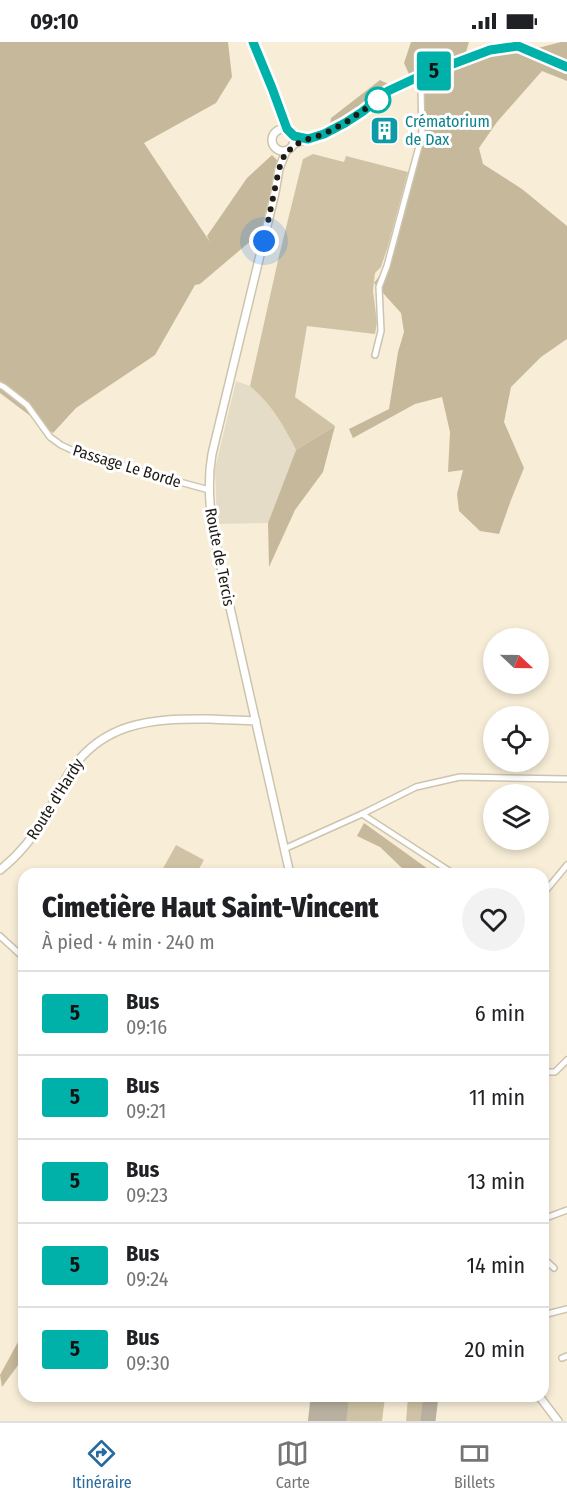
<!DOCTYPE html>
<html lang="fr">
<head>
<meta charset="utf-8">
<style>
	body { margin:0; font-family:"Fira Sans Condensed",sans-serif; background:#f2f2f2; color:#202124; height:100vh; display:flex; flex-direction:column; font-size:22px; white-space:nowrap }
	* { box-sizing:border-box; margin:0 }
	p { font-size:20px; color:#757577 }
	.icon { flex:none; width:33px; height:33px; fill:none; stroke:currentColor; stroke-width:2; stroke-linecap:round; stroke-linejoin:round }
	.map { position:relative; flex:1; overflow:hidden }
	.side { position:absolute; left:18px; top:826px; width:531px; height:534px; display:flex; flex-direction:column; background:#fff; border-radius:18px; box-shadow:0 3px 9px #0003 }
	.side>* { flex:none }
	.badge { padding:0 12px; border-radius:4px; font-size:21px; line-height:39px }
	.needle { width:39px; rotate:112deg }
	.buttons { position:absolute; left:483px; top:586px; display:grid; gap:12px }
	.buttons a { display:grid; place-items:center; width:66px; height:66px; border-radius:50%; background:#fff; box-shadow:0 3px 9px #0003; font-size:30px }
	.you { position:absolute; width:30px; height:30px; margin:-15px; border:4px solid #fff; border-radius:50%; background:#1a73e8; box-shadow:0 0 0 9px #1a73e833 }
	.map>.badge { position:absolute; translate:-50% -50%; box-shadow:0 0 0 3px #fff }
	.round { display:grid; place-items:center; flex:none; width:63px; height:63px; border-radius:32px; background:#f2f2f2 }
	.head { display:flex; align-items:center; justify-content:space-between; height:102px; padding:0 24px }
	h1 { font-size:28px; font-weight:800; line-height:45px }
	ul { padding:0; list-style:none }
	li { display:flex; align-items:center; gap:18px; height:84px; padding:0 24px; border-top:2px solid #e0e0e0 }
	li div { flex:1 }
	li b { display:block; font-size:22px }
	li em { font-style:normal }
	li .badge { min-width:66px; font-weight:700; text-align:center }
	.status { display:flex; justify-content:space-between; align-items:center; height:42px; padding:0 30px; background:#fff; direction:ltr }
	.status svg { height:16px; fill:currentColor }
	.menu { display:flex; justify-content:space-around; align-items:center; height:84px; border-top:2px solid #e0e0e0; background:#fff; font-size:16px; color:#757577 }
	.menu a { display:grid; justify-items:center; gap:3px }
	.menu .active { color:#266a9f }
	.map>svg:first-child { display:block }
	.industrial { fill:#e5dcc7 }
	.green { fill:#d0c3a5 }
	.forest { fill:#c6b89b }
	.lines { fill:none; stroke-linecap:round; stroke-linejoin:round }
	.taxiway { stroke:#b9b09f; stroke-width:15 }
	.runway { stroke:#b9b09f; stroke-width:38 }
	.street-casing { stroke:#cdc4af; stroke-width:8 }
	.secondary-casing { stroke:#cdc4af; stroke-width:10 }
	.street { stroke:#fff; stroke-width:5 }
	.secondary { stroke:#fff; stroke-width:7 }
	.line-casing { stroke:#fff; stroke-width:14 }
	.line { stroke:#00b1aa; stroke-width:9 }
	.walk { stroke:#1e1a13; stroke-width:6; stroke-dasharray:0 10.8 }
	.stop-dot { fill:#fff; stroke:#00b1aa; stroke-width:3 }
	.labels { text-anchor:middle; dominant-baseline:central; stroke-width:6; stroke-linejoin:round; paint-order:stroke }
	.culture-label { font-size:16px; fill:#0d838f; stroke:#fff; text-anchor:start }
	.street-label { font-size:16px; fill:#1e1a13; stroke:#fff }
</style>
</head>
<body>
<div class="status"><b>09:10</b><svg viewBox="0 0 49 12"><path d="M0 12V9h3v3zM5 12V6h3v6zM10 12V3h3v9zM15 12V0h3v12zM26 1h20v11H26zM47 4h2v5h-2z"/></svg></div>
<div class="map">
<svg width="567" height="1379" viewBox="0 0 567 1379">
	<rect width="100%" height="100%" fill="#f8eed8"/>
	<path class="industrial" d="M 236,339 L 250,344 L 262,354 L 273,368 L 282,380 L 296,408 L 268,481 L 217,482 L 215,427 Z"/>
	<path class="green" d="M 313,112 L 344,120 L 346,114 L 408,130 L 388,204 L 381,225 L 375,231 L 373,249 L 377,280 L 375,292 L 307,284 L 295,355 L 335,384 L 296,408 C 283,382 272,363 250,344 L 279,214 L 303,117 Z
		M 176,803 L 204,818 L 196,832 L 165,832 L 161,830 Z
		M 347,1355 L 385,1355 L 382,1379 L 344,1379 Z
		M 408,1355 L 424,1355 L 421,1379 L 406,1379 Z"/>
	<path class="forest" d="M 0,0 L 228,0 L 232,35 L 216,61 L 144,101 L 210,200 L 207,194 L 247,136 L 272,113 L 277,118 L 271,158 L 260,191 L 200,242 L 195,243 L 155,313 L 76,366 L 53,391 L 0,351 Z
		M 411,0 L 469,0 L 464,17 L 490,8 L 518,4 L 538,6 L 561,0 L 567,0 L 567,39 L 542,29 L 497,80 L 479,106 L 483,122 L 522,147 L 567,184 L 567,297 L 541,315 L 511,345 L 504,380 L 524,426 L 511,458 L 499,492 L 480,489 L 459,469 L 457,452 L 463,428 L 448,430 L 450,390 L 442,355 L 415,362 L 353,396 L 349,387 L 389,367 L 398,310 L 404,290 L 401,271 L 374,241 L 387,224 L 422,93 L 421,59 L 404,21 Z
		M 380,38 L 388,42 L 389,45 L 371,63 L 335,84 L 330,83 L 331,76 Z
		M 335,384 L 323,430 L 295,468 L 269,525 L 268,481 L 296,408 Z
		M 364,781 L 435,832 L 405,832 L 404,828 L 380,805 L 357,794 Z
		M 24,1289 L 24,1315 L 2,1345 L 0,1333 Z"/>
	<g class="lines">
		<path class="taxiway" d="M 428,1379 L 431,1354"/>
		<path class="runway" d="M 327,1379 L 330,1354"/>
		<defs>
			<path id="street" d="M 294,94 L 306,96
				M 294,103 L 308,97 L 324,92 L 345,81 L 362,70 L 388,49 L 418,35 L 490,8 L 518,4 L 567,25
				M 375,313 L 381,289 L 379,245 L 387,224 L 422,93 L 421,47 L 418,35
				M 0,343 L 4,345 L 27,363 L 50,395 L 61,403 L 76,410 L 87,413 L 105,415 L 129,426 L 209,448
				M 362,772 L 454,832
				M 284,807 L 362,772 L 416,745 L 460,735 L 567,737
				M 543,852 L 567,823
				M 543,886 L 543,888
				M 0,894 L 24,916
				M 543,1030 L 555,1030 L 567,1018
				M 543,1177 L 567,1168
				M 543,1216 L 554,1226
				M 543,1273 L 567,1267
				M 562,1316 L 567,1314"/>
			<path id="secondary" d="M 253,0 L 277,59 L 287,87
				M272 98a11 11 0 1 1 22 0a11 11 0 1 1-22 0Z
				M 286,109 L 279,127 L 275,151 L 212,412 C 206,446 211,478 218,512 L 290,832
				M 0,828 C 19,813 35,793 47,772 C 54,761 59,747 66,736 C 99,680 151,676 210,677 C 225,678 241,678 256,679
				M 539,1354 L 558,1379"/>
		</defs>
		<use href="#street" class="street-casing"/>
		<use href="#secondary" class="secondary-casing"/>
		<use href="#street" class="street"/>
		<use href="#secondary" class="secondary"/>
	</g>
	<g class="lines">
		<defs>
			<path id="line" d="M 253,0 L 272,46 L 287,87 L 294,94 L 308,97 L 324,92 L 345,81 L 362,70 L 388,49 L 418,35 L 490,8 L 518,4 L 567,25"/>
		</defs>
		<use href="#line" class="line-casing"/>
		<use href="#line" class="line"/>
		<path class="walk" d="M 264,199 L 279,127 L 286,109 L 291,107 L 294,103 L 308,97 L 324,92 L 345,81 L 378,58"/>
	</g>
	<defs>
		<symbol id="building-square" viewBox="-11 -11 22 22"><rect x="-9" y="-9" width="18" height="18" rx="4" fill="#0f9aa8" stroke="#fff"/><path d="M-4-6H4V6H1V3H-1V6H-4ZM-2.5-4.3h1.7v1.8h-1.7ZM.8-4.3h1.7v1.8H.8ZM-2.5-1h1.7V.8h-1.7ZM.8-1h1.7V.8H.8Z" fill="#fff"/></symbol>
	</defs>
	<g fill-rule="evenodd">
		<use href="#building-square" x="368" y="72" width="33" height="33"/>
	</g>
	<circle class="stop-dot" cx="378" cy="58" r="12"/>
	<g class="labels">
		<g class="culture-label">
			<text x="405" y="79">Crématorium<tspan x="405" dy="18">de Dax</tspan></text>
		</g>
		<g class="street-label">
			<text transform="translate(127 424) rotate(17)">Passage Le Borde</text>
			<text transform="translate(220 515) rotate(79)">Route de Tercis</text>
			<text transform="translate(55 757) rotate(-58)">Route d'Hardy</text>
		</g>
	</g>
</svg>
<div class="buttons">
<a><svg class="needle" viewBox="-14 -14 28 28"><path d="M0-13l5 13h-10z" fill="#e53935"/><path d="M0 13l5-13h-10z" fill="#757577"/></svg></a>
<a><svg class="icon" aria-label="locate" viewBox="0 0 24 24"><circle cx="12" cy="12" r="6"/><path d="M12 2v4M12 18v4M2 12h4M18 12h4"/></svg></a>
<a><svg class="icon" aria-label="layers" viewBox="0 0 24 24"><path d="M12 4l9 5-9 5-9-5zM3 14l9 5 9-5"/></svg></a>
</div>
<div class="you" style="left:264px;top:199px"></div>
<b class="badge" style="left:434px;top:29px;background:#00b1aa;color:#111">5</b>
<section class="side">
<div class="head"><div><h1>Cimetière Haut Saint-Vincent</h1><p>À pied · 4 min · 240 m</p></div><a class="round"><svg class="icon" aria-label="heart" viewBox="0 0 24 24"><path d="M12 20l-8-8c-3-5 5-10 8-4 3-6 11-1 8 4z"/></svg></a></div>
<ul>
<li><span class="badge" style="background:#00b1aa;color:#111">5</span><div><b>Bus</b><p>09:16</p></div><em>6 min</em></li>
<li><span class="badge" style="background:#00b1aa;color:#111">5</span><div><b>Bus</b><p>09:21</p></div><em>11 min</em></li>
<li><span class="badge" style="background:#00b1aa;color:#111">5</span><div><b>Bus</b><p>09:23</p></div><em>13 min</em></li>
<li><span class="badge" style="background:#00b1aa;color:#111">5</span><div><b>Bus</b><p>09:24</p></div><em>14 min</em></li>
<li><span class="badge" style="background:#00b1aa;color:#111">5</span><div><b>Bus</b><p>09:30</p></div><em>20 min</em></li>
</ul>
</section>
</div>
<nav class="menu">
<a class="active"><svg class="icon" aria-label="directions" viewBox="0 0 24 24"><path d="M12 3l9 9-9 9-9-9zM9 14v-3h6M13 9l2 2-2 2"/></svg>Itinéraire</a>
<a><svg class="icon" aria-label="map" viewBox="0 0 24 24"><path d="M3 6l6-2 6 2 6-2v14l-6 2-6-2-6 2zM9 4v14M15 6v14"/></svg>Carte</a>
<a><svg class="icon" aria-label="tickets" viewBox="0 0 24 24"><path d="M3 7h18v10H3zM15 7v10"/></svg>Billets</a>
</nav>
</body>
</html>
